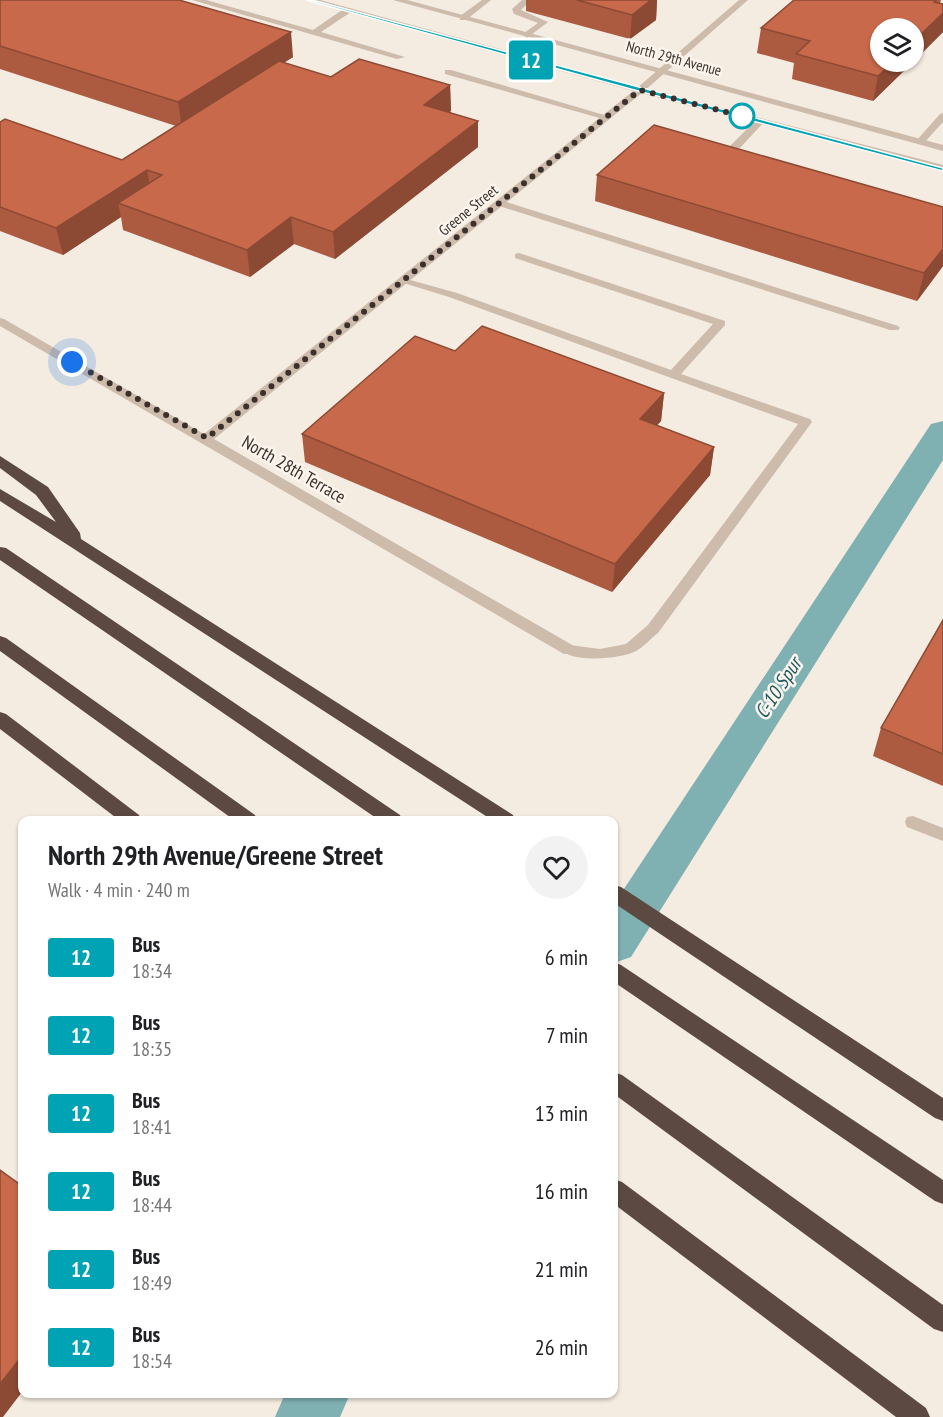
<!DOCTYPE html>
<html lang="en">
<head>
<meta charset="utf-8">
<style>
	body { margin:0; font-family:"PT Sans Narrow",sans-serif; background:#f2f2f2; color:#202124; height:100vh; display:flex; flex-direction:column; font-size:22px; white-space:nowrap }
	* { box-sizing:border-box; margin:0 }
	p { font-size:20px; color:#757577 }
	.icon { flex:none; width:33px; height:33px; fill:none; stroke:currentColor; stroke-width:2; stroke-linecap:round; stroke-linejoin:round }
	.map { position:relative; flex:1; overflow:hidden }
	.side { position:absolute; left:18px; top:816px; width:600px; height:582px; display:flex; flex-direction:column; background:#fff; border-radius:12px; box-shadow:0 2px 4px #0004 }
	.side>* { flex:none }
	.badge { padding:0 12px; border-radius:4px; font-size:21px; line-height:39px }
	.controls { position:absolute; left:870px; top:18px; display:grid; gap:12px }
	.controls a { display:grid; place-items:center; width:54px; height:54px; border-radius:50%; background:#fff; box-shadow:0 2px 4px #0004; font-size:30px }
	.you { position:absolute; width:30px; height:30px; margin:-15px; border:4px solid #fff; border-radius:50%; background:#1a73e8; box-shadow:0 0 0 9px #1a73e833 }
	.map>.badge { position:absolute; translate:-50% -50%; box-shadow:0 0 0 3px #fff }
	.round { display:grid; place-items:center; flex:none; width:63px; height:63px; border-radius:32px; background:#f2f2f2 }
	.headline { display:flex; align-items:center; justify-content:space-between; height:102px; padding:0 30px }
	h1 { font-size:28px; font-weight:600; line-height:45px }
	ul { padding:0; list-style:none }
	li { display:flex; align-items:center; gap:18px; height:78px; padding:0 30px }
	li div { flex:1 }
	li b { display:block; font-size:22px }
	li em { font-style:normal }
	li .badge { min-width:66px; font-weight:700; text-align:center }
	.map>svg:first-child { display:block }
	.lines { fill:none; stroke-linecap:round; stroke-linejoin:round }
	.canal { fill:#7fb0b2; fill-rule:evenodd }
	.service { fill:#cdbbac; fill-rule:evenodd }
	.minor { fill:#cdbbac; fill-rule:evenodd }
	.tertiary { fill:#cdbbac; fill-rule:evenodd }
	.motorway { fill:#5c4a42; fill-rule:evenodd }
	.wall { fill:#ac5a40 }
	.shaded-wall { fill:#8c4a34 }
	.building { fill:#c8694b; stroke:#8c4a34; stroke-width:1.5 }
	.line { fill:#00a3b4; stroke:#fff; stroke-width:1.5 }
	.walk { stroke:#3b302b; stroke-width:6; stroke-dasharray:0 10.8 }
	.stop-dot { fill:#fff; stroke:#00a3b4; stroke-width:3 }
	.labels { text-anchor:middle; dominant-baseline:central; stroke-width:5; stroke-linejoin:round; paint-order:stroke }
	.far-street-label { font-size:15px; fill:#3b302b; stroke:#fbf5ee }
	.street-label { font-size:18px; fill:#3b302b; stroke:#fbf5ee }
	.water-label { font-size:20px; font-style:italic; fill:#1f5a5e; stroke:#fbf5ee }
</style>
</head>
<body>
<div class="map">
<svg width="943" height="1417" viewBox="0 0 943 1417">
	<rect width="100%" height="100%" fill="#f4ebe1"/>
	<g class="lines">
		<path class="canal" d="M 943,421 L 943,460 L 631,957 L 614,963 L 614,904 L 931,424 Z
			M 285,1394 L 350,1394 L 340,1417 L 275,1417 Z"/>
		<path class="service" d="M 192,0 L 206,0 L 313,30 L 345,8 L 351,8 L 351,12 L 321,32 L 405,57 L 397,59 Z
			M 482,0 L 491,0 L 466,20 L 460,20 L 460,16 Z
			M 522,0 L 531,0 L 521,10 L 548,22 L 527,38 L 523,35 L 524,33 L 538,23 L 514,14 L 512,9 Z
			M 445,70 L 451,70 L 611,117 L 603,119 L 445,74 Z
			M 943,113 L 943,122 L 923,144 L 917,144 L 917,140 L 940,114 Z
			M 757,119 L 765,121 L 739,149 L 751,152 L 751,156 L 728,152 L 728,148 Z
			M 500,200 L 898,326 L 900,328 L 898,330 L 890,330 L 496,205 L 495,203 Z
			M 519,253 L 725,321 L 725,325 L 681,374 L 810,419 L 812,422 L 658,633 C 651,638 644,647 636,651 C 622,659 571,663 562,650 L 569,645 L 600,649 L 626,644 L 648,625 L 798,424 L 449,297 L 397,281 L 403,278 L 457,293 L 671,370 L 713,324 L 515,258 L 515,254 Z
			M 913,816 L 943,828 L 943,841 L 907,827 L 905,822 L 907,817 Z"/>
		<path class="minor" d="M 739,0 L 748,0 L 643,92 L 214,439 L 574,646 L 576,650 L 574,654 L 564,654 L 0,326 L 0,318 L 4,319 L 204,434 L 637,88 Z"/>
		<path class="tertiary" d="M 306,0 L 320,0 L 643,88 L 943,165 L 943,171 L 637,92 Z
			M 393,0 L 407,0 L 943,145 L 943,151 Z"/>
		<path class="motorway" d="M 0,456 L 48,487 L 80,533 L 81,539 L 513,815 L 515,820 L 492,820 L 0,501 L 0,489 L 56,522 L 36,495 L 0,468 Z
			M 0,547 L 6,548 L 400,815 L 402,820 L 379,820 L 0,560 Z
			M 0,636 L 6,638 L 255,815 L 257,820 L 234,820 L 0,651 Z
			M 0,712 L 6,714 L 139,815 L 141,820 L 119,820 L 0,729 Z
			M 614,885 L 621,887 L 943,1098 L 943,1121 L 935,1118 L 614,903 Z
			M 614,962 L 621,965 L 943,1180 L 943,1204 L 935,1201 L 614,982 Z
			M 614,1072 L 622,1075 L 943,1305 L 943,1332 L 934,1329 L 614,1094 Z
			M 614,1179 L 622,1182 L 926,1408 L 930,1417 L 896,1417 L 614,1204 Z"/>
	</g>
	<path class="wall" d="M 0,0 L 293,57 L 283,63 L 331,77 L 450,85 L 451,111 L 449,112 L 478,121 L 478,147 L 335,259 L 294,244 L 250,277 L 123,230 L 121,217 L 63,255 L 0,231 L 0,122 L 122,160 L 176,126 L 0,69 Z
		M 526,0 L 657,0 L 656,20 L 630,39 L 526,11 Z
		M 794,0 L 941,0 L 940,3 L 943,4 L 943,32 L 914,61 L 914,28 L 913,62 L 873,101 L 792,79 L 794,63 L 757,53 L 761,28 Z
		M 597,175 L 943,207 L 943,266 L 917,301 L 595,201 Z
		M 455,351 L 664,393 L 661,421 L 657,425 L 714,447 L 710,475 L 612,592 L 305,462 L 302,434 Z
		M 943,620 L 943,786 L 873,756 L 881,728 Z"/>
	<path class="shaded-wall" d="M 651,0 L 657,0 L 656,20 L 630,39 L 632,15 Z
		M 943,13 L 943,32 L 914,61 L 914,41 Z
		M 291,32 L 293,57 L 182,128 L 178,102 Z
		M 893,62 L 913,62 L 873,101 L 878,76 Z
		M 450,85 L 451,111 L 424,130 L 424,105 Z
		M 478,121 L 478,147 L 335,259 L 333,232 Z
		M 147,170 L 152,196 L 118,203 L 121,217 L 63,255 L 56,228 Z
		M 291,217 L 294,244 L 250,277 L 247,250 Z
		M 943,249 L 943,266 L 917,301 L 924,273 Z
		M 664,393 L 661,421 L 637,447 L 640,419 Z
		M 714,447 L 710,475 L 612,592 L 615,564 Z
		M 22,1356 L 22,1392 L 3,1417 L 0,1417 L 0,1384 Z"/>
	<path class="building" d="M 0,0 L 179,0 L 291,32 L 178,102 L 0,46 Z
		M 577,0 L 651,0 L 632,15 Z
		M 794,0 L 936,0 L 934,2 L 943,4 L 943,13 L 914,41 L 914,28 L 880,28 L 880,62 L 893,62 L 878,76 L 796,54 L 810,41 L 761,28 Z
		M 359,59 L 450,85 L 424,105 L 478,121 L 333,232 L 291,217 L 247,250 L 118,203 L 162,175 L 147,170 L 56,228 L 0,207 L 0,122 L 5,119 L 122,160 L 279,61 L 331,77 Z
		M 654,125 L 943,207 L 943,249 L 924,273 L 597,175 Z
		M 482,326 L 664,393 L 640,419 L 714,447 L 615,564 L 302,434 L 415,336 L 455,351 Z
		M 943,620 L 943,754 L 881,728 Z
		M 0,1170 L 22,1186 L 22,1356 L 0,1384 Z"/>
	<path class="line" d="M 306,0 L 312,0 L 943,168 L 943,171 L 638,91 Z"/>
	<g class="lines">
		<path class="walk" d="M 72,362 L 207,438 L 640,90 L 742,116"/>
	</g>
	<circle class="stop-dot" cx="742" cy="116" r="12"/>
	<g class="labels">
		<g class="far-street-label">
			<text transform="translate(674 58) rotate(15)">North 29th Avenue</text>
			<text transform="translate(468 210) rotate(-39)">Greene Street</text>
		</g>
		<g class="street-label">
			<text transform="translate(294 469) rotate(30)">North 28th Terrace</text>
		</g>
		<g class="water-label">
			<text transform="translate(778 688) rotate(-57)">C-10 Spur</text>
		</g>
	</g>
</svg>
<div class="controls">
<a><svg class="icon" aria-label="layers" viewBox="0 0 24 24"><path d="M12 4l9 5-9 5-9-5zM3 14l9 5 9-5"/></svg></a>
</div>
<div class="you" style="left:72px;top:362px"></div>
<b class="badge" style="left:531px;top:60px;background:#00a3b4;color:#fff">12</b>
<section class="side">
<div class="headline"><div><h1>North 29th Avenue/Greene Street</h1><p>Walk · 4 min · 240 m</p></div><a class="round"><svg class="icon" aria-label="heart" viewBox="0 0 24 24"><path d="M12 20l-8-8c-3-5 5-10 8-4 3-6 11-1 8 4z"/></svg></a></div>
<ul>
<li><span class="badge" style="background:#00a3b4;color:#fff">12</span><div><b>Bus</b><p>18:34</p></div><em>6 min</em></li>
<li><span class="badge" style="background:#00a3b4;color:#fff">12</span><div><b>Bus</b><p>18:35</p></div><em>7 min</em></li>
<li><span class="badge" style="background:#00a3b4;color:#fff">12</span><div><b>Bus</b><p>18:41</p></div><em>13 min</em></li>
<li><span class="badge" style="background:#00a3b4;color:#fff">12</span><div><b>Bus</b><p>18:44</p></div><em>16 min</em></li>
<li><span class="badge" style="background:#00a3b4;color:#fff">12</span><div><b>Bus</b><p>18:49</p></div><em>21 min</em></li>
<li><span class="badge" style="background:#00a3b4;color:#fff">12</span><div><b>Bus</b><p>18:54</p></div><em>26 min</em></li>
</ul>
</section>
</div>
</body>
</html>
